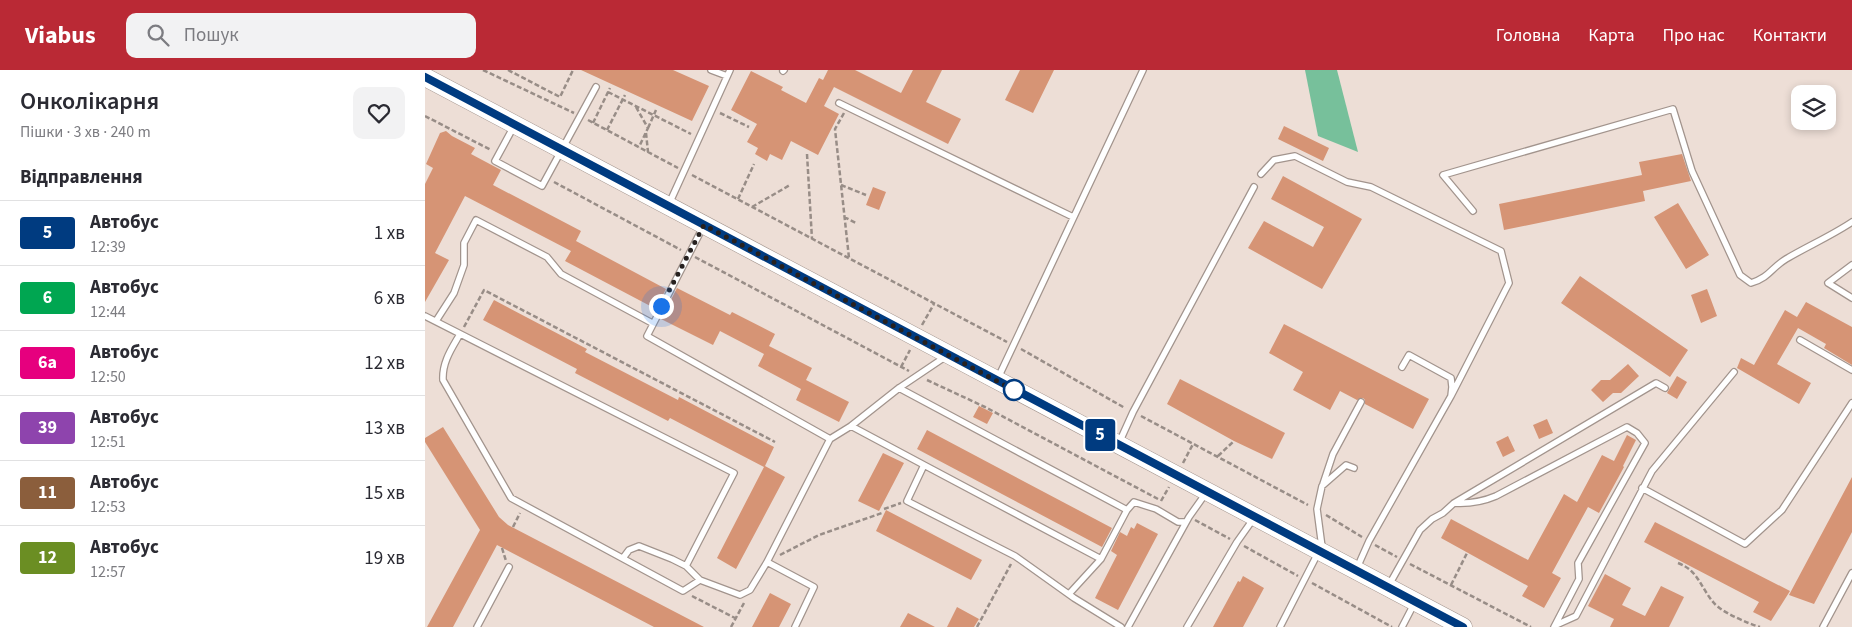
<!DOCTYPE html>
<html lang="uk">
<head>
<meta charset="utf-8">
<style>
	body { margin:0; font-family:"Source Sans 3",sans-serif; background:#f2f2f3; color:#2b2b33; height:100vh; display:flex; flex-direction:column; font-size:19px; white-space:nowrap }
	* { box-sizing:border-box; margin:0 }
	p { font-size:16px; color:#7c7c81 }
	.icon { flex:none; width:28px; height:28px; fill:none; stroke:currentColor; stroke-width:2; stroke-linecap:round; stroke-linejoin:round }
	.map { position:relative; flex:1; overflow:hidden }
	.drawer { display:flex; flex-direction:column; background:#fff; width:425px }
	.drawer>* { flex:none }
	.badge { padding:0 10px; border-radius:4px; font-size:18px; line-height:32px }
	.buttons { position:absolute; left:1366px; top:15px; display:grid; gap:10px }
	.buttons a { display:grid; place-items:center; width:45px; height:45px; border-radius:10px; background:#fff; box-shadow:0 2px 8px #0003; font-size:25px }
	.you { position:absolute; width:25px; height:25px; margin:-12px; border:4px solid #fff; border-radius:50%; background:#1a73e8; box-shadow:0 0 0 8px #1a73e833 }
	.map>.badge { position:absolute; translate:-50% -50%; box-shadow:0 0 0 2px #fff }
	h2 { padding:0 20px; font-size:19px; line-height:45px }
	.round { display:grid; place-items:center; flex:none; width:52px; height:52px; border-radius:10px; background:#f2f2f3 }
	.headline { display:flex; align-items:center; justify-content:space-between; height:85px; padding:0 20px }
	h1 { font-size:24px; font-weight:600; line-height:38px }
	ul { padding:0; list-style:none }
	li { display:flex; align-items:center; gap:15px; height:65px; padding:0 20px; border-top:1px solid #e1e1e2 }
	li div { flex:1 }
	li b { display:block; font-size:19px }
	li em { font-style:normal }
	li .badge { min-width:55px; font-weight:700; text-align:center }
	header { display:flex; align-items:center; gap:30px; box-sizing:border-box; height:70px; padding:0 25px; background:#ba2935; color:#fff }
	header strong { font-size:24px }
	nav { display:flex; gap:28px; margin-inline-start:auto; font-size:18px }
	.search { width:350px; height:45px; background:#f2f2f3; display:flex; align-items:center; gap:12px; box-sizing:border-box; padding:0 18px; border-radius:10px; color:#7c7c81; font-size:19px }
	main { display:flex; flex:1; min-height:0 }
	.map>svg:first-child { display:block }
	.forest { fill:#77c09b }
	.building { fill:#d69475 }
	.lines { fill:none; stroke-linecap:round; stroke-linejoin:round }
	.lane-casing { stroke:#a2948d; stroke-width:8 }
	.primary-casing { stroke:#a2948d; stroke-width:19 }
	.path { stroke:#988d87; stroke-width:2.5; stroke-dasharray:5 2.5; stroke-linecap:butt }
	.lane { stroke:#fff; stroke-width:5.5 }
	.primary { stroke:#fff; stroke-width:18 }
	.line-casing { stroke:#fff; stroke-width:11 }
	.line { stroke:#003b80; stroke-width:8 }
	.walk { stroke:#27211f; stroke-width:5; stroke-dasharray:0 9 }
	.stop-dot { fill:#fff; stroke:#003b80; stroke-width:2.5 }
</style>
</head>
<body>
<header>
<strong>Viabus</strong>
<div class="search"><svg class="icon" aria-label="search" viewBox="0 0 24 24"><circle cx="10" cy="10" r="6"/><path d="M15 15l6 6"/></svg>Пошук</div>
<nav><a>Головна</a><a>Карта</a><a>Про нас</a><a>Контакти</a></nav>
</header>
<main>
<section class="drawer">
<div class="headline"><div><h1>Онколікарня</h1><p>Пішки · 3 хв · 240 m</p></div><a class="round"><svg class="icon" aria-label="heart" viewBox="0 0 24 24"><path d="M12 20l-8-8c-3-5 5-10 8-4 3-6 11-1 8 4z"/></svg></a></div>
<h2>Відправлення</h2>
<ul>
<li><span class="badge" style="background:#003b80;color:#fff">5</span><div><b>Автобус</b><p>12:39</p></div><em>1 хв</em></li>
<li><span class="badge" style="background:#00a651;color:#fff">6</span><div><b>Автобус</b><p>12:44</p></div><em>6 хв</em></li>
<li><span class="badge" style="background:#e6007e;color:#fff">6а</span><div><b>Автобус</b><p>12:50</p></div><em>12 хв</em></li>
<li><span class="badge" style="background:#8e44ad;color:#fff">39</span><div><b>Автобус</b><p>12:51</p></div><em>13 хв</em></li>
<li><span class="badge" style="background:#8b5e3c;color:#fff">11</span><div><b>Автобус</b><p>12:53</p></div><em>15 хв</em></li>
<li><span class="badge" style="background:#6b8e23;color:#fff">12</span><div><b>Автобус</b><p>12:57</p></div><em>19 хв</em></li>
</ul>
</section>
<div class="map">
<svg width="1427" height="557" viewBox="0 0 1427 557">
	<rect width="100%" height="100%" fill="#edded6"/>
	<path class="forest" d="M 880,0 L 912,0 L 933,82 L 893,66 Z"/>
	<path class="building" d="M 156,0 L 248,0 L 284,16 L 267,51 Z
		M 403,0 L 430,0 L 476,23 L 488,0 L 517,0 L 501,32 L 536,49 L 523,74 L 409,17 L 399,36 L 414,44 L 393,85 L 366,71 L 357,90 L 345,84 L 342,91 L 330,84 L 333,78 L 322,72 L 332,54 L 306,40 L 326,1 L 358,17 L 356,20 L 381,33 L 394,8 L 398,10 Z
		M 595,0 L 629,0 L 608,43 L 580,30 Z
		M 859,56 L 904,78 L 898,91 L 853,69 Z
		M 21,61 L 27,66 L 50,78 L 46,84 L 76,100 L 68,115 L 156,161 L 151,171 L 241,219 L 231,239 L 140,191 L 146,181 L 40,126 L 10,183 L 24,190 L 0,232 L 0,114 L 8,98 L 1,94 L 15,63 Z
		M 1257,84 L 1266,111 L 1218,121 L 1220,131 L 1079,160 L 1074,134 L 1217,105 L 1214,92 Z
		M 858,106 L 937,149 L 897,219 L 823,178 L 839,151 L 888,177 L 899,157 L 846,129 Z
		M 448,117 L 461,122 L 454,140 L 441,135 Z
		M 1253,133 L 1284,185 L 1261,199 L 1229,147 Z
		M 1155,206 L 1263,280 L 1245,307 L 1136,233 Z
		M 252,218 L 305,245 L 307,242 L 350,264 L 344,276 L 387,298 L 381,310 L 424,332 L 414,352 L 371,330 L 376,319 L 333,296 L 339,284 L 295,261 L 288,275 L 236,249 Z
		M 1282,219 L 1292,246 L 1276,253 L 1266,225 Z
		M 69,230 L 162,279 L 160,282 L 253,330 L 254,327 L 349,377 L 340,396 L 360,407 L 311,499 L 292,488 L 339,397 L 245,348 L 243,351 L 150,303 L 152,299 L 58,250 Z
		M 1381,232 L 1427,257 L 1427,295 L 1399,278 L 1401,274 L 1373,258 L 1352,294 L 1386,313 L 1374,334 L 1312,298 L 1316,288 L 1329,295 L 1360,240 L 1372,247 Z
		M 859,254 L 1004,329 L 988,359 L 940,334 L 940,330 L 938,328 L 932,330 L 915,321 L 905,340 L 868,320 L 878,302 L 844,283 Z
		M 1203,294 L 1214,306 L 1196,323 L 1188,323 L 1178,332 L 1166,320 L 1176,310 L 1185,310 Z
		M 1252,306 L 1262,312 L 1252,329 L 1242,323 Z
		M 755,309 L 860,363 L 847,389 L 809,371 L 742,334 Z
		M 554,336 L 568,343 L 562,354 L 548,347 Z
		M 1122,349 L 1128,363 L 1114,369 L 1108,355 Z
		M 18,357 L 74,447 L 83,455 L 279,557 L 229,557 L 72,475 L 28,557 L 2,557 L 55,460 L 0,372 L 0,368 Z
		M 502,360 L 687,458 L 677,477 L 492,379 Z
		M 1202,365 L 1211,370 L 1198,396 L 1199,397 L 1174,443 L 1163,437 L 1127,503 L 1136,508 L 1119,538 L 1097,526 L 1103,516 L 1016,468 L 1026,449 L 1103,490 L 1139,424 L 1152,432 L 1177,385 L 1189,391 Z
		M 1083,366 L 1090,381 L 1078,387 L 1071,372 Z
		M 458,383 L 479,393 L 454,441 L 433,431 Z
		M 1427,407 L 1427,462 L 1389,534 L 1364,525 Z
		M 461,440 L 557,490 L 546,510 L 451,461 Z
		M 1230,452 L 1365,521 L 1346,551 L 1328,542 L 1334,532 L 1219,472 Z
		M 712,453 L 733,464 L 693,540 L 670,528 L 692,485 L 686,481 L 695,462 L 702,466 L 706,457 L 709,459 Z
		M 1180,504 L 1206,518 L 1197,535 L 1220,546 L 1236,516 L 1259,527 L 1244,557 L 1185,557 L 1189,549 L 1163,536 Z
		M 818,506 L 839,518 L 818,557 L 788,557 L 813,511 L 815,512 Z
		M 345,523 L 366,534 L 354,557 L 327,557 Z
		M 532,537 L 554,549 L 549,557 L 522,557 Z
		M 483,543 L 510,557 L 475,557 Z"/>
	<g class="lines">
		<defs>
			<path id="lane" d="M 286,0 L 302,6
				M 358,1 L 359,0
				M 414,33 L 648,147
				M 89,56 L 70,91 L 117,116 L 171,17
				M 836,104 L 849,90 L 870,86 L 922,112 L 946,117 L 1076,181 L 1084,213 L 1026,326
				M 244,134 L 305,0
				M 1048,141 L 1018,105 L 1248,39 L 1267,101 L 1315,205 L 1326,213 C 1345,207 1346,198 1361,189 C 1383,176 1406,166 1427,152
				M 278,157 L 222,266 L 405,369
				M 1427,195 L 1403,213 L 1427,228
				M 0,246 L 309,403 L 261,496
				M 11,251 L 29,223 L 39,195 L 39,173 L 51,150 L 122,187 L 136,204 L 227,253
				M 35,264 C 27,278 17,292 18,310 L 86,428 L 258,521 L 275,510 L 315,525 L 325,520 L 342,492
				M 1375,270 L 1427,300
				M 573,308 L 718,0
				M 474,318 L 702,440
				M 426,356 L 499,395 L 482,431 L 590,486 L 649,528 L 696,557
				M 694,373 L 708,342 L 829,117
				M 499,395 L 676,489 L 702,440 L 709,432 L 731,439 L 753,452 L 761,452
				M 898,414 L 908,384 L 936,332
				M 1217,418 L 1320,474 L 1357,440 L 1427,333
				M 1029,433 C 1045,434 1057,432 1071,426 L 1202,357 L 1212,363 L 1220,373 L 1153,493 L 1154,509 L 1129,557
				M 897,477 L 892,439 L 897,416 L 921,395 L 929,398
				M 198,488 L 204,480 L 214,476 L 247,489 L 261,496 L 275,510
				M 932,498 L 944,471 L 1026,326 L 1027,317 L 1026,308 L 984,285 L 977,297
				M 964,515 L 995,460 L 1007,449 L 1018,443 L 1029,433 L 1231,313 L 1240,318
				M 644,524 L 676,489
				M 1131,555 L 1151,546 L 1227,401 L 1309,302
				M 52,557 L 84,497
				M 370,557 L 389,517 L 342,492 L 405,369 L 426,356 L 474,318 L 520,287
				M 703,557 L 764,447 L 781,423
				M 762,557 L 812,472 L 829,448
				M 855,557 L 893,483
				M 977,557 L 989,534
				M 1398,557 L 1427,503"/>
			<path id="primary" d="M 0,7 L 1038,557"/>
		</defs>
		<use href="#lane" class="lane-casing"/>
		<use href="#primary" class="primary-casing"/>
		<path class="path" d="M 58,0 L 149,43
			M 83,0 L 135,27 L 148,0
			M 183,22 L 266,64
			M 211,37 L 223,58 L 214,77
			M 295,43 L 324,57
			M 419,43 L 410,59 L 424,188
			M 0,46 L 66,80
			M 163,50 L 253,98
			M 168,53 L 185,18
			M 223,58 L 231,40
			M 182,60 L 200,25
			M 221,63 L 223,82
			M 382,84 L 387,169
			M 267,105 L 582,272
			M 129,112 L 256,180
			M 416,115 L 441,125
			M 313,129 L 329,94
			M 327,137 L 365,115
			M 419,147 L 431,153
			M 270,187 L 484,301
			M 497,255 L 509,234
			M 39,257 L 59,220 L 350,372
			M 596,279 L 700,338
			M 476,297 L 485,280
			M 502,310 L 560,337 L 733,429
			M 716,346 L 883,435
			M 793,386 L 809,371
			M 758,393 L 768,374
			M 736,431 L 744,417
			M 459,439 L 476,433
			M 901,445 L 937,467
			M 770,450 L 805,469
			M 88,457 L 95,443
			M 950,475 L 972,487
			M 819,476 L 873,506
			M 77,478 L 81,491
			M 355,485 L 394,465 L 457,443
			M 1253,493 C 1274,501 1275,517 1289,533 C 1296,542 1324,554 1335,557
			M 985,494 L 1106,557
			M 887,513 L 967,557
			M 1026,515 L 1042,483
			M 267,526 L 310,548
			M 306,557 L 319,533
			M 552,557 L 586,494"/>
		<use href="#lane" class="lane"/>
		<use href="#primary" class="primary"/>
	</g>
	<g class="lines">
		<defs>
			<path id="line" d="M 0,7 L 1038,557"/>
		</defs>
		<use href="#line" class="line-casing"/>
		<use href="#line" class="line"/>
		<path class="walk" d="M 236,236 L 279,155 L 589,320"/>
	</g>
	<circle class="stop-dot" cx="589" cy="320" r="10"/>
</svg>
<div class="buttons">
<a><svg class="icon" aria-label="layers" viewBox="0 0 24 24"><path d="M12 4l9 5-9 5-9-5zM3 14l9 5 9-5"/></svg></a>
</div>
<div class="you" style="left:236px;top:236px"></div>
<b class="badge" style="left:675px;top:365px;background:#003b80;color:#fff">5</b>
</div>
</main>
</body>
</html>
